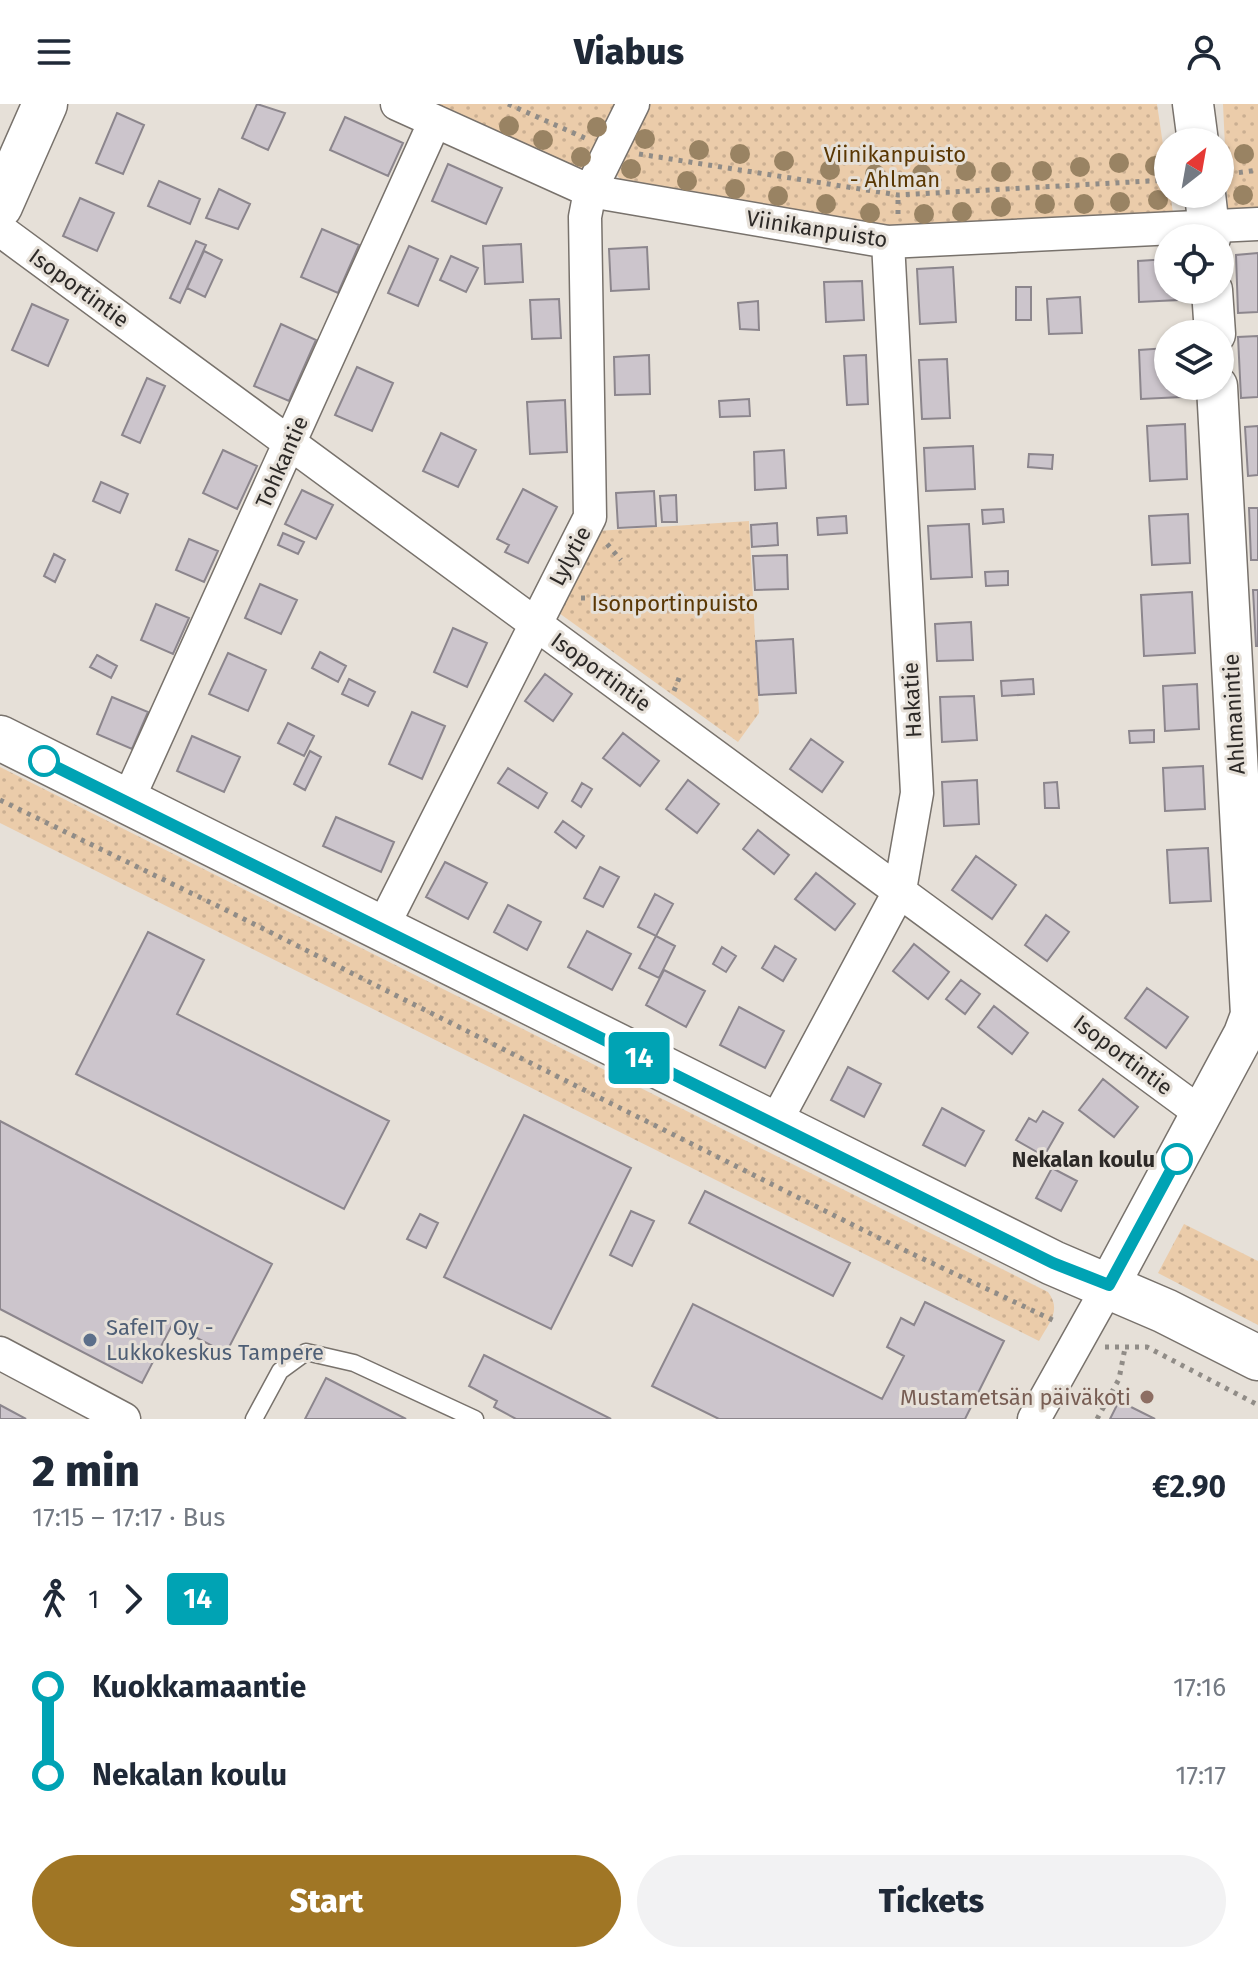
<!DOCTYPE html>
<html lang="en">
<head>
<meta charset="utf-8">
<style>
	body { margin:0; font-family:"Fira Sans",sans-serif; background:#f2f2f3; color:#1f2937; height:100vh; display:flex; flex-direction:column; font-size:30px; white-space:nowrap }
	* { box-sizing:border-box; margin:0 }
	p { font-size:26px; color:#747a83 }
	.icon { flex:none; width:44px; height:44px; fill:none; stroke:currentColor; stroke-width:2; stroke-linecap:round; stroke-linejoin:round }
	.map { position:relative; height:1315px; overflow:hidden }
	.sheet { display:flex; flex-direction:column; background:#fff; flex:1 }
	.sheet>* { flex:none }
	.badge { padding:0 16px; border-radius:6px; font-size:28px; line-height:52px }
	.needle { width:52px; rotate:31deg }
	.controls { position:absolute; left:1154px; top:24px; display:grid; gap:16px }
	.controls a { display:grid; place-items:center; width:80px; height:80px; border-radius:50%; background:#fff; box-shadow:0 2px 6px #0004; font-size:40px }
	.map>.badge { position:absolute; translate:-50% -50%; box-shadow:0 0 0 4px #fff }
	.legs { display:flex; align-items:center; gap:12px; height:88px; padding:0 32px; font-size:26px }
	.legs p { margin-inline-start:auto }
	.overview { display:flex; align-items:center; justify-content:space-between; height:136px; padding:0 32px }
	h1 { font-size:44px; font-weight:800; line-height:60px }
	.primary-button { display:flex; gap:16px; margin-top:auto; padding:16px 32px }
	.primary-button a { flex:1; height:92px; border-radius:48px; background:#a07625; color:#fff; font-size:32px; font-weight:800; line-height:92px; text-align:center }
	.primary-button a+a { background:#f2f2f3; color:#1f2937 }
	ul { padding:0 32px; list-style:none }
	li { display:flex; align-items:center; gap:28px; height:88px; font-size:30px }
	li i { display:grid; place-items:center; width:12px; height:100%; margin:0 10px; background:currentColor }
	li i::after { content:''; width:20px; height:20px; margin:-10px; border:6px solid; border-radius:50%; background:#fff }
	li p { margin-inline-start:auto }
	li:first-child i { background:linear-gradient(#0000 50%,currentColor 0) }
	li:last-child i { background:linear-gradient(currentColor 50%,#0000 0) }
	header { display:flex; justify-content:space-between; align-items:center; height:104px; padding:0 32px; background:#fff; font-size:36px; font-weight:800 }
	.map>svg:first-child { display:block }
	.green { fill:url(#green-dots) }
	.building { fill:#ccc5cc; stroke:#8c868d; stroke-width:2 }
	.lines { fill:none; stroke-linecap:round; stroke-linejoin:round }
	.service-casing { stroke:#78726c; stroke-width:19 }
	.minor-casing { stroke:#78726c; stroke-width:35 }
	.tertiary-casing { stroke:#78726c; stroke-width:43 }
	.secondary-casing { stroke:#78726c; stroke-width:47 }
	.path { stroke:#908c87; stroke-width:5; stroke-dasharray:4 6; stroke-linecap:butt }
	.service { stroke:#fff; stroke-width:16 }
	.minor { stroke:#fff; stroke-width:32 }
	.tertiary { stroke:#fff; stroke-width:40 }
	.secondary { stroke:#fff; stroke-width:44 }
	.tree { fill:#998363 }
	.line-1-casing { stroke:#fff; stroke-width:18 }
	.line-1 { stroke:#00a3b4; stroke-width:12 }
	.stop-1-dot { fill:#fff; stroke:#00a3b4; stroke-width:4 }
	.service-dot { fill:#5c6f8a; stroke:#e6e0d8; stroke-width:3 }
	.education-dot { fill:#8d6e63; stroke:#e6e0d8; stroke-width:3 }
	.labels { text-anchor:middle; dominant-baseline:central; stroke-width:6; stroke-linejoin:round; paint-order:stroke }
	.park-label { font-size:22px; fill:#5a3703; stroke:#e6e0d8 }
	.street-label { font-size:22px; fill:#2c2927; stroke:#e6e0d8 }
	.stop-label { font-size:22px; font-weight:bold; fill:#2c2927; stroke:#e6e0d8; text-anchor:end }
	.service-label { font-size:22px; fill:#4e5e75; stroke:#e6e0d8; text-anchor:start }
	.education-label { font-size:22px; fill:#785e54; stroke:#e6e0d8; text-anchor:end }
</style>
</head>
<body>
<header><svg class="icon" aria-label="menu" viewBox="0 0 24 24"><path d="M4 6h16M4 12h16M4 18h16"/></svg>Viabus<svg class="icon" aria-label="person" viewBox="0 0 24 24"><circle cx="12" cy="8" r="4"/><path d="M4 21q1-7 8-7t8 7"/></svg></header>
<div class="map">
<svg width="1258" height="1315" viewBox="0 0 1258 1315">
	<defs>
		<pattern id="green-dots" width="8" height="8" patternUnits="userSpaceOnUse" patternTransform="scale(2)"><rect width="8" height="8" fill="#ebccaa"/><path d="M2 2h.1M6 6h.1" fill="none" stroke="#caaf92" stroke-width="1.8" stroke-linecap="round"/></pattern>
	</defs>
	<rect width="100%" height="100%" fill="#e6e0d8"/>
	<path class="green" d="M 420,0 L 620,0 L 588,71 Z
		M 642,0 L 1157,0 L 1173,109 L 889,126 L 623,79 L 616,70 Z
		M 1223,0 L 1258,0 L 1258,105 L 1228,107 Z
		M 749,417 L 759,609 L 738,638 L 559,509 L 597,427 Z
		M 0,663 L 1048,1188 C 1062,1206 1049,1219 1039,1237 L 0,719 Z
		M 1184,1120 L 1258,1157 L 1258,1221 L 1158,1169 Z"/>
	<path class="building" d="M 257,0 L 285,9 L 268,46 L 242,34 Z
		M 117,9 L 144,21 L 123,70 L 96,59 Z
		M 345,13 L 403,39 L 388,72 L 330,46 Z
		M 448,60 L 502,84 L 486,120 L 432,97 Z
		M 159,77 L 200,95 L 190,120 L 148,102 Z
		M 219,85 L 250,100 L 238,125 L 206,114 Z
		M 80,94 L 114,109 L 97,147 L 63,132 Z
		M 322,125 L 359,141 L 338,189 L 301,173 Z
		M 196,137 L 206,141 L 180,199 L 170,194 Z
		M 521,140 L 523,178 L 485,180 L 483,142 Z
		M 409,142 L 438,155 L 418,202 L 388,189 Z
		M 647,143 L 649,185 L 611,187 L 609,145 Z
		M 204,147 L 222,156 L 205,193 L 187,184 Z
		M 1258,149 L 1258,208 L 1238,209 L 1236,151 Z
		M 451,152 L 478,164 L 466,188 L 440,176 Z
		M 1168,155 L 1168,186 L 1179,186 L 1179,196 L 1139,198 L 1138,157 Z
		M 953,163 L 956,218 L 920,220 L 917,165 Z
		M 862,177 L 864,216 L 826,218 L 824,178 Z
		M 1016,183 L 1031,183 L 1031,216 L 1016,216 Z
		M 1080,193 L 1082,229 L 1049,230 L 1047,195 Z
		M 559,195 L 561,234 L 532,235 L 530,196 Z
		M 758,197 L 759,226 L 740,225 L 738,199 Z
		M 32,200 L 68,216 L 48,262 L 12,246 Z
		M 281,220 L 316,236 L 289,297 L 254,282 Z
		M 1258,232 L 1258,293 L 1241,294 L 1238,233 Z
		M 1168,244 L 1168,282 L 1181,282 L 1182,293 L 1141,295 L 1139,246 Z
		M 649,251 L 650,290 L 615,291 L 614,253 Z
		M 866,251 L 868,300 L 847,301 L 844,252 Z
		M 947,255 L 950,314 L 922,315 L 919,256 Z
		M 357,263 L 393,279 L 372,327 L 335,311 Z
		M 147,274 L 165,282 L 140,339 L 122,331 Z
		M 749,295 L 750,312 L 720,313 L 719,297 Z
		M 565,296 L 567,348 L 530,350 L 527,298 Z
		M 1185,320 L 1187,375 L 1150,377 L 1147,322 Z
		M 1258,322 L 1258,371 L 1248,372 L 1245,323 Z
		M 441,329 L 476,346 L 458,383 L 423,367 Z
		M 973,342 L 975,385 L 926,387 L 924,344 Z
		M 223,346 L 257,362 L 237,405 L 203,389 Z
		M 784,346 L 786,384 L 755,386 L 754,348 Z
		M 1029,350 L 1053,351 L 1052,365 L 1028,363 Z
		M 101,378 L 128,390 L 120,409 L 93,397 Z
		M 523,385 L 557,403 L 528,459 L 505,448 L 509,441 L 497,435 Z
		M 302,386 L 333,401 L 316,435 L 285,420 Z
		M 654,387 L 656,422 L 618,424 L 616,389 Z
		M 676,391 L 677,418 L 662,418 L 660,392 Z
		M 1249,404 L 1258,404 L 1258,456 L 1251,456 Z
		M 1003,405 L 1004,418 L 983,420 L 982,406 Z
		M 1188,410 L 1190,459 L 1152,461 L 1149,412 Z
		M 846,412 L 847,429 L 818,431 L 817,414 Z
		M 777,419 L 778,441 L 752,443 L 751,421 Z
		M 969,420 L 972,473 L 931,475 L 928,422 Z
		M 283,429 L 304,438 L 298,450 L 278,441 Z
		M 189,435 L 218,447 L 204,478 L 176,466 Z
		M 54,450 L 65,456 L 55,478 L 44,472 Z
		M 787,451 L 788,485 L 755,486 L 753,452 Z
		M 1008,467 L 1008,481 L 986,482 L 985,468 Z
		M 260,480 L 297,496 L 281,530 L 245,514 Z
		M 1253,486 L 1258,486 L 1258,542 L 1256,542 Z
		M 1192,488 L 1195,549 L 1144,552 L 1141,491 Z
		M 156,500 L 189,514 L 173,550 L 141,536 Z
		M 971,518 L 973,556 L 937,557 L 935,520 Z
		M 453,524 L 487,539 L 467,583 L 434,568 Z
		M 793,535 L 796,589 L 759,591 L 756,537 Z
		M 320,548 L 346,562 L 338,578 L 312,564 Z
		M 228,549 L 266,566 L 248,607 L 209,590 Z
		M 97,551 L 117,562 L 111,574 L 90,563 Z
		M 545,570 L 572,590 L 553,617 L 525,597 Z
		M 349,575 L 375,588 L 368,602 L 342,590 Z
		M 1033,575 L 1034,590 L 1002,592 L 1001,577 Z
		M 1197,580 L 1199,625 L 1165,627 L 1163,582 Z
		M 974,592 L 977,636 L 942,638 L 940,593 Z
		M 112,593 L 148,608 L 132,645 L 97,630 Z
		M 412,608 L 445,622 L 422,675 L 389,660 Z
		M 288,619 L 314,632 L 304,652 L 278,639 Z
		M 1154,626 L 1154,638 L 1130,639 L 1129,627 Z
		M 623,629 L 659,657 L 640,682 L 603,654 Z
		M 192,632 L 240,653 L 224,688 L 177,667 Z
		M 811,635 L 843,658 L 822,688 L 790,665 Z
		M 310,647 L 321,653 L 305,686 L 294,680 Z
		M 1203,662 L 1205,705 L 1165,707 L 1163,664 Z
		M 508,664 L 547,689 L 538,704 L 498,679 Z
		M 688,676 L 719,700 L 697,729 L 666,705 Z
		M 977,676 L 979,720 L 944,722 L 942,678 Z
		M 1057,678 L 1059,704 L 1045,704 L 1044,679 Z
		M 582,679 L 592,685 L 581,703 L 572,697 Z
		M 336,713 L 394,738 L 381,768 L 323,742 Z
		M 563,717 L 584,732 L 576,744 L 555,728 Z
		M 758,726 L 789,751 L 774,770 L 743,745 Z
		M 1208,744 L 1211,797 L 1170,799 L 1167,746 Z
		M 976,752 L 1016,781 L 992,815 L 952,786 Z
		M 445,758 L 487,779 L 468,815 L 426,793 Z
		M 600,763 L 619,773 L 603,803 L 584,794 Z
		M 816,769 L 855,800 L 835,826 L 795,795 Z
		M 655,790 L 673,800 L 656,832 L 638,823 Z
		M 508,801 L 541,818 L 527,846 L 494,828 Z
		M 1046,811 L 1069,828 L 1047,857 L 1025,841 Z
		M 587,827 L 631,850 L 612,886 L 568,863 Z
		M 148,828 L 204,856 L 177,910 L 389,1017 L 344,1105 L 76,970 Z
		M 656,832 L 675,842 L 659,874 L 639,864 Z
		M 914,840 L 949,868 L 928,895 L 893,867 Z
		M 775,842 L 796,855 L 783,877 L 762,864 Z
		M 722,843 L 736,852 L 726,868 L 713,860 Z
		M 664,866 L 705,887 L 686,923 L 646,901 Z
		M 961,876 L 980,890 L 965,910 L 946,895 Z
		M 1147,884 L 1188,913 L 1166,944 L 1125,914 Z
		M 994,902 L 1028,929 L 1012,950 L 978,923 Z
		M 739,903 L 784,927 L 765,964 L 720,941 Z
		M 848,963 L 881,980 L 864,1013 L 831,996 Z
		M 1103,975 L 1138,1003 L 1114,1033 L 1079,1006 Z
		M 942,1004 L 984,1027 L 965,1062 L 923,1041 Z
		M 1043,1007 L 1063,1019 L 1044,1052 L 1016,1036 L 1029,1014 L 1036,1018 Z
		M 524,1011 L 631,1064 L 551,1225 L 444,1173 Z
		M 0,1017 L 272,1160 L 226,1249 L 172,1221 L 142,1279 L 0,1205 Z
		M 1052,1064 L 1077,1077 L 1061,1107 L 1036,1094 Z
		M 705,1087 L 850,1159 L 833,1192 L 689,1119 Z
		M 631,1107 L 654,1117 L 632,1162 L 610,1151 Z
		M 420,1110 L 438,1119 L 426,1144 L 407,1135 Z
		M 925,1198 L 1004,1237 L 965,1315 L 719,1315 L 652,1282 L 693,1200 L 882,1295 L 904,1252 L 887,1243 L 901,1214 L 914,1221 Z
		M 484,1251 L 611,1315 L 516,1315 L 494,1303 L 497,1297 L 469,1282 Z
		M 326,1274 L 406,1315 L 305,1315 Z
		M 1119,1297 L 1155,1315 L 1110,1315 Z
		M 0,1301 L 26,1315 L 0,1315 Z"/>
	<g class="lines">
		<defs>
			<path id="service" d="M 254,1315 L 280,1267 L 306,1248 L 354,1259 L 475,1315"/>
			<path id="minor" d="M 397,0 L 590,87 L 888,138 L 1258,120
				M 0,126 L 1202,1010
				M 127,698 L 435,17
				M 381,826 L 590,413 L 585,113 L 590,87 L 633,0
				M 774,1021 L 900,786 L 917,689 L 888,138
				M 0,1249 L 124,1315
				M 1034,1315 L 1109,1181"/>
			<path id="tertiary" d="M 1193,0 L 1198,38
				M 1205,90 L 1210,134
				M 1212,186 L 1215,230
				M 1109,1181 L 1244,930 L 1251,911 L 1217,282"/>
			<path id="secondary" d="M 0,102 L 45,0
				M 0,634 L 1053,1159 L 1165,1207 L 1258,1254"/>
		</defs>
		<use href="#service" class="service-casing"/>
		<use href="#minor" class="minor-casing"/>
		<use href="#tertiary" class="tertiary-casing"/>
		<use href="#secondary" class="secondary-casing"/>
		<path class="path" d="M 508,0 L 587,35
			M 639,50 L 898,91 L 1168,76
			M 1229,70 L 1258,66
			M 898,110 L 898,91
			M 607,440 L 621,456
			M 581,494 L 616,494
			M 674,587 L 681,569
			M 0,696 L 224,805 L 883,1136 L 1057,1218
			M 1105,1243 L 1147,1243 L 1258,1301
			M 1097,1315 L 1119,1275 L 1125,1244"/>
		<use href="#service" class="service"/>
		<use href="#minor" class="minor"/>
		<use href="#tertiary" class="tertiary"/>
		<use href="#secondary" class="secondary"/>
	</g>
	<g class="tree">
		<circle cx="509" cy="22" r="10"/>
		<circle cx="597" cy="23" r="10"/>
		<circle cx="645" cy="35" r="10"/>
		<circle cx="543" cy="36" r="10"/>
		<circle cx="699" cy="46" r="10"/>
		<circle cx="740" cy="50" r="10"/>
		<circle cx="1244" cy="50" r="10"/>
		<circle cx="581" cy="53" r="10"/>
		<circle cx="784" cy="57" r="10"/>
		<circle cx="1119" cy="59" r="10"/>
		<circle cx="1155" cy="62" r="10"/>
		<circle cx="1080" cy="63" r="10"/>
		<circle cx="631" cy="65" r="10"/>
		<circle cx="830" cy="66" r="10"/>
		<circle cx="966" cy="67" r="10"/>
		<circle cx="1042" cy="67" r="10"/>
		<circle cx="1001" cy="68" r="10"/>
		<circle cx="875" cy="70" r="10"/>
		<circle cx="922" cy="70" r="10"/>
		<circle cx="687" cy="77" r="10"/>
		<circle cx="735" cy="85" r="10"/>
		<circle cx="1243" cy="91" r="10"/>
		<circle cx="778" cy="92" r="10"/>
		<circle cx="1158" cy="96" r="10"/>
		<circle cx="1120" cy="98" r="10"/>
		<circle cx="826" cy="100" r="10"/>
		<circle cx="1045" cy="100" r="10"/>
		<circle cx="1084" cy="100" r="10"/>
		<circle cx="1001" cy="103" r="10"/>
		<circle cx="962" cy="108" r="10"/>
		<circle cx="870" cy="109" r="10"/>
		<circle cx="924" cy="110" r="10"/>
	</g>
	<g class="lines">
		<defs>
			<path id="line-1" d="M 44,657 L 1053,1159 L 1109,1181 L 1177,1055"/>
		</defs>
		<use href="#line-1" class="line-1-casing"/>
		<use href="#line-1" class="line-1"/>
	</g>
	<g class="stop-1-dot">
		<circle cx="44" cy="657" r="14"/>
		<circle cx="1177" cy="1055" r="14"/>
	</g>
	<circle class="service-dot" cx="90" cy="1236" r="8"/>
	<circle class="education-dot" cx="1147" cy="1293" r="8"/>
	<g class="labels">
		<g class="park-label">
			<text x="895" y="50">Viinikanpuisto<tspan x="895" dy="25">- Ahlman</tspan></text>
			<text x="675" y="499">Isonportinpuisto</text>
		</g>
		<g class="street-label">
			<text transform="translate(817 125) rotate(9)">Viinikanpuisto</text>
			<text transform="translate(79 184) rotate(36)">Isoportintie</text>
			<text transform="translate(282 358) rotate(-66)">Tohkantie</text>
			<text transform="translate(570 452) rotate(-62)">Lylytie</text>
			<text transform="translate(601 568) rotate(36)">Isoportintie</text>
			<text transform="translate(912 596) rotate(-93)">Hakatie</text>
			<text transform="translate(1234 610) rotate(-93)">Ahlmanintie</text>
			<text transform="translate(1123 951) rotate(37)">Isoportintie</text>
		</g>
		<g class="stop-label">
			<text x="1155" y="1055">Nekalan koulu</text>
		</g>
		<g class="service-label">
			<text x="106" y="1223">SafeIT Oy -<tspan x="106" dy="25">Lukkokeskus Tampere</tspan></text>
		</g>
		<g class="education-label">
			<text x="1131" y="1293">Mustametsän päiväkoti</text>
		</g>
	</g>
</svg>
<div class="controls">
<a><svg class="needle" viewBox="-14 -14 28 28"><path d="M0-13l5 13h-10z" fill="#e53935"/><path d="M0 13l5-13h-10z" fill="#747a83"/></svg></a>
<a><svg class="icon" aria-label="locate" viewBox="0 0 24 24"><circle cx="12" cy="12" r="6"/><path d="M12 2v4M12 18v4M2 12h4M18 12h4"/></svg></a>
<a><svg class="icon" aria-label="layers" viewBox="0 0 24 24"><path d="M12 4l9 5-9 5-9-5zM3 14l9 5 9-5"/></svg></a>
</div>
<b class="badge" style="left:639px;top:954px;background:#00a3b4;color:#fff">14</b>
</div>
<section class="sheet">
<div class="overview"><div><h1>2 min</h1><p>17:15 – 17:17 · Bus</p></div><b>€2.90</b></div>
<div class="legs"><svg class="icon" aria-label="walk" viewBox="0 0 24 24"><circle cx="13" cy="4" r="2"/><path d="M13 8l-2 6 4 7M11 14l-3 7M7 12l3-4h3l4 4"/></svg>1<svg class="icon" aria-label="forward" viewBox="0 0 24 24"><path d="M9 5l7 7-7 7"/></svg><b class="badge" style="background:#00a3b4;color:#fff">14</b></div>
<ul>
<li><i style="color:#00a3b4"></i><b>Kuokkamaantie</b><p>17:16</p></li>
<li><i style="color:#00a3b4"></i><b>Nekalan koulu</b><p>17:17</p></li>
</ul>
<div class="primary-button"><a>Start</a><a>Tickets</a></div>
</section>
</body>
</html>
